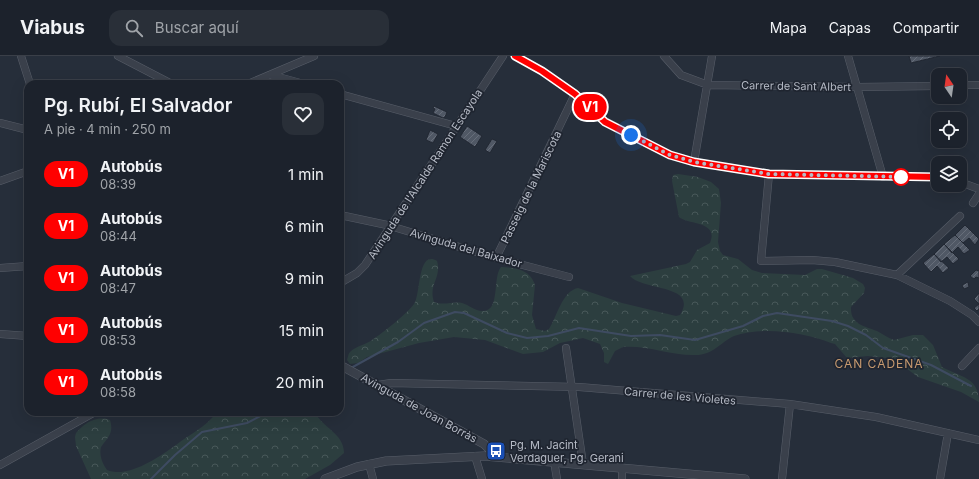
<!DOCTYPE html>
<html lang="es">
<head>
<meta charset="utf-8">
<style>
	body { margin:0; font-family:Inter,sans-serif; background:#292f38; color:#f1f3f6; height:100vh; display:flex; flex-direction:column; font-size:15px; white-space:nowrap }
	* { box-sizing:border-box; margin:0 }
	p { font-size:13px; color:#a0a4a9 }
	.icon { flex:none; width:22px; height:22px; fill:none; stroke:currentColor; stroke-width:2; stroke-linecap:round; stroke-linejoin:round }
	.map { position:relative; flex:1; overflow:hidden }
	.details { position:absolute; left:24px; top:24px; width:320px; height:336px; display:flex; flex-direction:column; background:#1c222c; border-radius:12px; box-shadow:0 4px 16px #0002,0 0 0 1px #3a3f48 }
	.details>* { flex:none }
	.badge { padding:0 8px; border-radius:13px; font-size:14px; line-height:26px }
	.needle { width:26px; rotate:347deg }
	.tools { position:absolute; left:931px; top:12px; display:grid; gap:8px }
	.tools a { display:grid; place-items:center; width:36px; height:36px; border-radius:8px; background:#1c222c; box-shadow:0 4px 16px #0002,0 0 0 1px #3a3f48; font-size:20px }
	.you { position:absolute; width:20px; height:20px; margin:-10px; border:3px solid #fff; border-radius:50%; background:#1a73e8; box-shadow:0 0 0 6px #1a73e833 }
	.map>.badge { position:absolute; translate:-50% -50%; box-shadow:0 0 0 2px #fff }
	.round { display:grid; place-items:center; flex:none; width:42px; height:42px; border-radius:12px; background:#292f38 }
	.overview { display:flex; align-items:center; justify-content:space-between; height:68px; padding:0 20px }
	h1 { font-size:19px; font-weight:600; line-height:30px }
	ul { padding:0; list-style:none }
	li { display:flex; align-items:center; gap:12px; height:52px; padding:0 20px }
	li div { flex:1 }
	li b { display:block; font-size:15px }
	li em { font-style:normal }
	li .badge { min-width:44px; font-weight:700; text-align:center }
	header { display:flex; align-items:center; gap:24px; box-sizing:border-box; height:56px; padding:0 20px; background:#1c222c; border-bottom:1px solid #3a3f48 }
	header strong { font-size:19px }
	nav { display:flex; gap:22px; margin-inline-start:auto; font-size:14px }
	.search { width:280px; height:36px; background:#292f38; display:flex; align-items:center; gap:10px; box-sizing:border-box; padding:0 14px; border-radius:12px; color:#a0a4a9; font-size:15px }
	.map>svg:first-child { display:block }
	.forest { fill:url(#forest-crowns) }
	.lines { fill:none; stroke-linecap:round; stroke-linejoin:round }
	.stream { stroke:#3e4b61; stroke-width:2 }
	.building { fill:url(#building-hatch); stroke:#212732 }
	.minor-casing { stroke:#585e69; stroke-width:8 }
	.tertiary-casing { stroke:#585e69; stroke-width:9 }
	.minor { stroke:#3a404b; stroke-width:7 }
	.tertiary { stroke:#3a404b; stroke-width:8 }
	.line-casing { stroke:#fff; stroke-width:9 }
	.line { stroke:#f00; stroke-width:6 }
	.walk { stroke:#b6bbc6; stroke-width:4; stroke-dasharray:0 7.2 }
	.stop-dot { fill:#fff; stroke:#f00; stroke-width:2 }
	.labels { text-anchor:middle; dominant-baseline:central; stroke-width:3.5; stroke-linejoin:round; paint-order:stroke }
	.street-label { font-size:11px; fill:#b6bbc6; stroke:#1f2530 }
	.poi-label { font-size:11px; fill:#b6bbc6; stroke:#1f2530; text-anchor:start }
	.neighbourhood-label { font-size:12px; letter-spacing:1px; fill:#c79a6f; stroke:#1f2530 }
</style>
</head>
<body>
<header>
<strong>Viabus</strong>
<div class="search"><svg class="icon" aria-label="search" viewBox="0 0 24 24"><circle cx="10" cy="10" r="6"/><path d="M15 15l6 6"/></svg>Buscar aquí</div>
<nav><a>Mapa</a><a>Capas</a><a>Compartir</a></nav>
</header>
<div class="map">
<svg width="979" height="423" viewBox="0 0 979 423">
	<defs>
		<pattern id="forest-crowns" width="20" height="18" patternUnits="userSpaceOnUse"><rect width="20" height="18" fill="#2c3e3f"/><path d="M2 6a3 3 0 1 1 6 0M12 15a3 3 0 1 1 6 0" fill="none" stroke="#485859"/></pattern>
		<pattern id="building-hatch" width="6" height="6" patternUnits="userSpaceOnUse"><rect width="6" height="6" fill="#505865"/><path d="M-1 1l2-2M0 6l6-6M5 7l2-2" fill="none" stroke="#676e7a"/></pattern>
	</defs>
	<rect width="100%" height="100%" fill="#262e3a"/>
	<path class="forest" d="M 678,118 L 698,121 L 711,126 L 719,133 L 721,147 L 718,186 L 720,195 L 723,199 L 738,203 L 752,214 L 762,217 L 805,219 L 817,213 L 822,213 L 853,222 L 863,228 L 865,232 L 864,237 L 851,251 C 850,268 864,270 877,275 C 883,278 888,282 894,284 L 913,279 L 923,279 L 933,289 L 942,311 C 960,321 979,321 979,346 L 961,336 L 918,321 L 899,307 L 887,302 L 868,300 L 847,302 L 835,288 L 831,287 C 805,276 761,270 734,280 C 719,287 713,300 693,299 C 670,299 646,289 623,291 L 615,295 L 608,308 L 604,306 L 604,297 L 600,288 L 583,282 L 560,287 L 543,296 L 523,298 L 485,284 L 454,281 L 419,287 L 367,301 L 358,307 L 350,308 L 347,304 C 348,301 348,298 350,296 C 355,291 363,289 369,286 C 379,280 407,258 414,248 C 421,239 417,193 437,205 C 442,222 428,228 434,246 C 444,250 453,245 462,247 C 469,249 475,255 482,255 C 501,256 492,222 501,211 C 515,212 530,213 535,229 L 532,259 L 536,273 L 545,275 L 549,273 C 557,261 562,235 578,232 L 622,247 L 676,260 L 680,259 C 699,228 643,235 630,220 L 686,208 L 690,206 L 697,194 L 710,187 C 719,165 689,169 679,161 L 672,125 L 673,119 Z
		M 217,356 L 315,356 C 322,372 344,377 344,397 L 330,409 L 305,423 L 91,423 L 76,390 L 75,381 L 76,377 C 84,367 97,359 110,364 C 114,377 108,381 101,391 C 99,399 102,407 107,414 C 128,423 159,401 176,389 C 190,378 206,371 217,356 Z"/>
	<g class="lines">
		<path class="stream" d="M 351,312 L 398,286 L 424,267 L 455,256 L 464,257 L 507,277 L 527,282 L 548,280 L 579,272 L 631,280 L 660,279 L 695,284 L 743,270 L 763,260 L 777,257 L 832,265 L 848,270 L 866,279 L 883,292 L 931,309 L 971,330
			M 340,319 L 346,315
			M 151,423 L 175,399 L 202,376 L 247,367 L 268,356"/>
	</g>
	<path class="building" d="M 909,0 L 940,0 L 911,7 Z
		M 434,50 L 447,56 L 445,61 L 443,62 L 433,57 L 435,53 L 433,52 Z
		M 467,70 L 482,80 L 475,91 L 460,81 Z
		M 430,74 L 438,78 L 433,87 L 426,84 Z
		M 492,83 L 497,85 L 490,97 L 485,94 Z
		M 965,169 L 979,183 L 975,189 L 969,182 L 963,187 L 955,179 Z
		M 955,179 L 970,194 L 964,198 L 958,191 L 952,197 L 944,188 Z
		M 944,188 L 959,203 L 953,208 L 947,201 L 941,206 L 934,198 Z
		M 934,198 L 949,212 L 943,217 L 937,210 L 931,216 L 923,207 Z
		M 976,214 L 979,215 L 979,222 L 976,221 L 974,223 L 970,220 Z
		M 968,226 L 969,231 L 964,233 L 962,229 Z
		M 979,237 L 979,253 L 977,255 L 974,252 L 979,248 L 974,243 Z"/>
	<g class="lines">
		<defs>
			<path id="minor" d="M 21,0 L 30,28
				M 118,0 L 172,28
				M 515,0 L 542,15 L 575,38 L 605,65 L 670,99 L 694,106 L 769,118 L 938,121
				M 664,0 L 681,19 L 708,29 L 857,31 L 938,30
				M 848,0 L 883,121
				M 271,19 L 304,28
				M 248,28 L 314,0
				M 960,29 L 979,29
				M 340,38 L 456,70
				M 0,67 L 28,74
				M 694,106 L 712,0
				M 769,118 L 761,205 L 812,204 L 835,206 L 897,219 L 950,245 L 972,259 L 979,266
				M 0,125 L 28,115
				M 960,126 L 979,133
				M 973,147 L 979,138
				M 340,159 L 387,169 L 496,202 L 569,221
				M 496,202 L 575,38
				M 0,212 L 28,210
				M 897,219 L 960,160
				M 340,227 L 357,217 L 365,209 L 503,0
				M 0,278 L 28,280
				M 566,292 L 583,408
				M 962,310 L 979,292
				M 378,329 L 391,327 L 579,331 L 790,348 L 876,361 L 979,384
				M 475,400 L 482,423
				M 554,405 L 557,423
				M 369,408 L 373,423
				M 0,409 L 95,356
				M 622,423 L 622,412
				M 782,423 L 790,348
				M 940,423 L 948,377"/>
			<path id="tertiary" d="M 340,309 L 484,388 L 491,395 L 493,400
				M 325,423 L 357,411 L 386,405 L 484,400 L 745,423"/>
		</defs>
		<use href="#minor" class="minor-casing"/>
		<use href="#tertiary" class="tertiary-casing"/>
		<use href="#minor" class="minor"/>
		<use href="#tertiary" class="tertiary"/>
	</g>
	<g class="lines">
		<defs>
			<path id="line" d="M 515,0 L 542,15 L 575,38 L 605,66 L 670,99 L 694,106 L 769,118 L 938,121"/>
		</defs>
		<use href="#line" class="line-casing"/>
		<use href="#line" class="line"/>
		<path class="walk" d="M 631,79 L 670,99 L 694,106 L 769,118 L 901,121"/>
	</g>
	<defs>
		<symbol id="bus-square" viewBox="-11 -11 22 22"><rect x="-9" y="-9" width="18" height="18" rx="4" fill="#1a4fb4" stroke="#1f2530"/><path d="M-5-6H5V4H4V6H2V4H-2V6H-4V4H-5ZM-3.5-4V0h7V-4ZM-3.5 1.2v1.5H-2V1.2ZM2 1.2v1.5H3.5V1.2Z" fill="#fff"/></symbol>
	</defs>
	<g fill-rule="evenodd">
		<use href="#bus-square" x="485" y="384" width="22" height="22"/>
	</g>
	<circle class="stop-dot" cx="901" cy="121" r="8"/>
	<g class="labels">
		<g class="street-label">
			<text transform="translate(796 30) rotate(1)">Carrer de Sant Albert</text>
			<text transform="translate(425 118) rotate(-57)">Avinguda de l'Alcalde Ramon Escayola</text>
			<text transform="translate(531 131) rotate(-64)">Passeig de la Mariscota</text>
			<text transform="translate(466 192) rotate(16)">Avinguda del Baixador</text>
			<text transform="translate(680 340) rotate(5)">Carrer de les Violetes</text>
			<text transform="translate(419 352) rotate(29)">Avinguda de Joan Borràs</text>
		</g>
		<g class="poi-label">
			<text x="510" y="389">Pg. M. Jacint<tspan x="510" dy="13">Verdaguer, Pg. Gerani</tspan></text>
		</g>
		<g class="neighbourhood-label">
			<text x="879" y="307">CAN CADENA</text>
		</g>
	</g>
</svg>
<div class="tools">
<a><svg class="needle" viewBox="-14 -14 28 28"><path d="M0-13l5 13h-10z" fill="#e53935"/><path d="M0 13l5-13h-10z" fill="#a0a4a9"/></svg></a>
<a><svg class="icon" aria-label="locate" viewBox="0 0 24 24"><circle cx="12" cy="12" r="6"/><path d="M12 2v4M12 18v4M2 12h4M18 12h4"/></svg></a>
<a><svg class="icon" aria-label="layers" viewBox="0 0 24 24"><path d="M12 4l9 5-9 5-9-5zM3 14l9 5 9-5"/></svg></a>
</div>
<div class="you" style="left:631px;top:79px"></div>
<b class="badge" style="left:590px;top:51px;background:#f00;color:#fff">V1</b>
<section class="details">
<div class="overview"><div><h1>Pg. Rubí, El Salvador</h1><p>A pie · 4 min · 250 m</p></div><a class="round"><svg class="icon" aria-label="heart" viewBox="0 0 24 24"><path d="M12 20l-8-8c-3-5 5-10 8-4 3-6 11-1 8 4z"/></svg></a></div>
<ul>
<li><span class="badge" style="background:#f00;color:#fff">V1</span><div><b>Autobús</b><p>08:39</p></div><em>1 min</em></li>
<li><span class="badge" style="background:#f00;color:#fff">V1</span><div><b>Autobús</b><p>08:44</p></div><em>6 min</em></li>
<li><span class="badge" style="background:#f00;color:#fff">V1</span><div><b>Autobús</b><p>08:47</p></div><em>9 min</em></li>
<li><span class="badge" style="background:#f00;color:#fff">V1</span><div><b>Autobús</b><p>08:53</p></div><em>15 min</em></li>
<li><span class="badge" style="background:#f00;color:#fff">V1</span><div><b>Autobús</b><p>08:58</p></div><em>20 min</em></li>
</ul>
</section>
</div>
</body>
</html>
